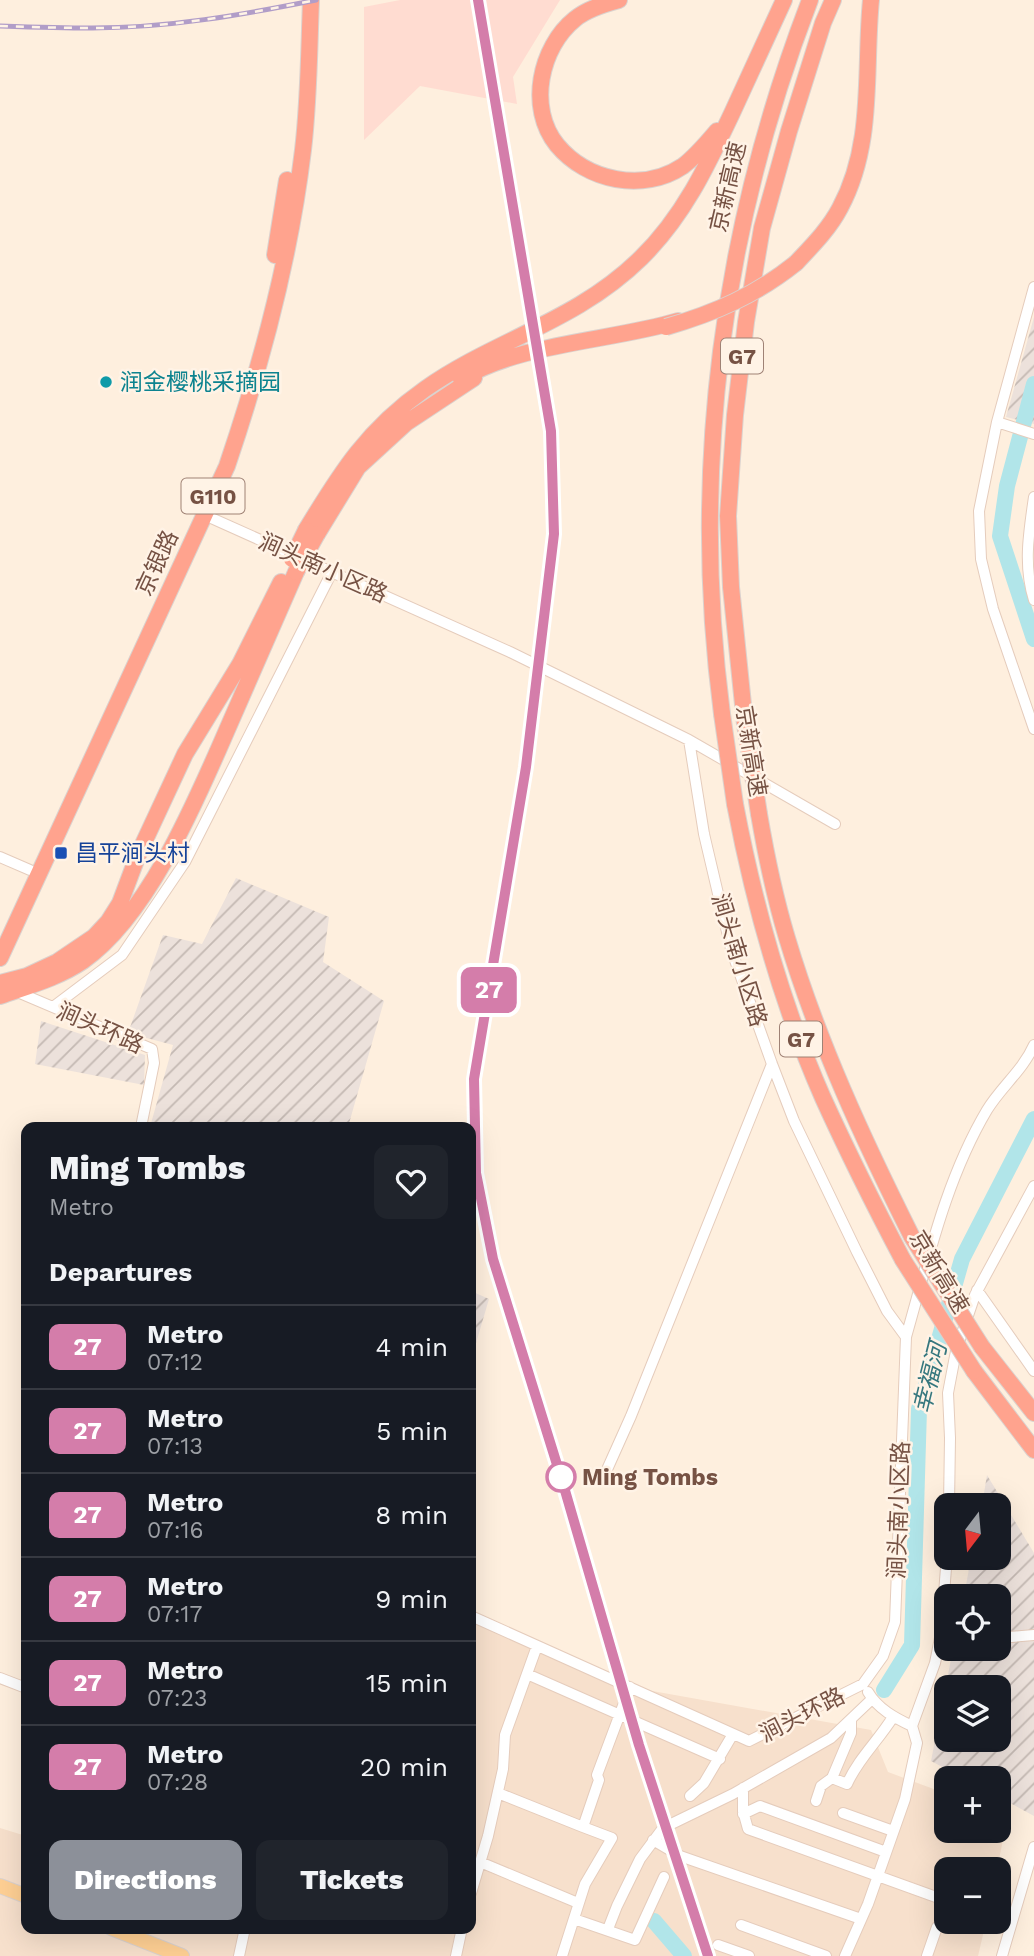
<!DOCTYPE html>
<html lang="en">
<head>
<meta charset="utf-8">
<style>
	body { margin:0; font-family:"Work Sans","Noto Sans SC",sans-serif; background:#20242c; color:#f1f3f6; height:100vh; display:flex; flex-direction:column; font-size:26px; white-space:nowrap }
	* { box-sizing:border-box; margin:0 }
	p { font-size:23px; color:#9ea1a6 }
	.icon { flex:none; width:38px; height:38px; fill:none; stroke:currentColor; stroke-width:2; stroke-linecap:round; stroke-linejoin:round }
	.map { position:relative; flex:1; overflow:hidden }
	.sheet { position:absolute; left:21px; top:1122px; width:455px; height:812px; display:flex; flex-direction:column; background:#171b24; border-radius:14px; box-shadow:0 7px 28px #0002 }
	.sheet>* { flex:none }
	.badge { padding:0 14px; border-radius:10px; font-size:24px; line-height:46px }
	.needle { width:46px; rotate:196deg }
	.buttons { position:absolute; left:934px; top:1493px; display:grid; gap:14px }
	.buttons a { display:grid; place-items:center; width:77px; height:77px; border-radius:14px; background:#171b24; box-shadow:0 7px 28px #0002; font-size:35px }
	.map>.badge { position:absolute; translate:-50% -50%; box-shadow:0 0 0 4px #fff }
	h2 { padding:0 28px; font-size:26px; line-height:63px }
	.round { display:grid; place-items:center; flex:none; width:74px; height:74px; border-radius:14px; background:#20242c }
	.head { display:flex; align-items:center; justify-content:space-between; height:119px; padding:0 28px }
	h1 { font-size:33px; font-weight:800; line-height:52px }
	.button { display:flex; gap:14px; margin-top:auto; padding:14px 28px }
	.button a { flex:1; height:80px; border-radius:14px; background:#8c9099; color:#fff; font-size:28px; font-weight:800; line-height:80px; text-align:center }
	.button a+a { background:#20242c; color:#f1f3f6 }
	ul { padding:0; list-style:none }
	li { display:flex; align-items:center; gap:21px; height:84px; padding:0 28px; border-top:2px solid #363941 }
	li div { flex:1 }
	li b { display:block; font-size:26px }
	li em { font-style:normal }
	li .badge { min-width:77px; font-weight:700; text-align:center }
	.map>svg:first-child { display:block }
	.residential { fill:#f7e0cc }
	.commercial { fill:#ffdcd1 }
	.industrial { fill:url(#industrial-furrows); fill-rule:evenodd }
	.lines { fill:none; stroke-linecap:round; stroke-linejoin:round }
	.river { stroke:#b1e5e9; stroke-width:16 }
	.minor-casing { stroke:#e5ccbc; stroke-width:12 }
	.major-casing { stroke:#dbd2ce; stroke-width:16 }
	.highway-casing { stroke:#dbd2ce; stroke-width:18 }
	.minor { stroke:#fff; stroke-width:10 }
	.major { stroke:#ffd094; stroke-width:14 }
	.highway { stroke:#ffa38e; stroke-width:16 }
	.rail-casing { stroke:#b19dc8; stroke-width:5 }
	.rail { stroke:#fff3e6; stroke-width:2.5; stroke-dasharray:8; stroke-linecap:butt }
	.highway-bridge-casing { stroke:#dbd2ce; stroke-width:18; stroke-linecap:butt }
	.highway-bridge { stroke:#ffa38e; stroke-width:16 }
	.line-casing { stroke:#fff; stroke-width:16 }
	.line { stroke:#d47daa; stroke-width:10 }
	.culture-dot { fill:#0f9aa8; stroke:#fff3e6; stroke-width:2.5 }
	.transit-dot { fill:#1a4fb4; stroke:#fff3e6; stroke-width:2.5 }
	.stop-dot { fill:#fff; stroke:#d47daa; stroke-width:3.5 }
	.labels { text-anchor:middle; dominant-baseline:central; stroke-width:5; stroke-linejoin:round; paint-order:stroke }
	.shield { fill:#fff3e6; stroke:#9f8275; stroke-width:2 }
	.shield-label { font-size:21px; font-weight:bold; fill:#765244 }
	.street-label { font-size:23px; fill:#765244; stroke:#fff3e6 }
	.culture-label { font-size:23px; fill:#0d838f; stroke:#fff3e6; text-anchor:start }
	.transit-label { font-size:23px; fill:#164399; stroke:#fff3e6; text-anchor:start }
	.stop-label { font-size:23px; font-weight:bold; fill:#765244; stroke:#fff3e6; text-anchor:start }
	.water-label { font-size:24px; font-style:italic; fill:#36777e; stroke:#fff3e6 }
</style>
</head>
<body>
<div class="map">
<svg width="1034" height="1956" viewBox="0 0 1034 1956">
	<defs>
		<pattern id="industrial-furrows" width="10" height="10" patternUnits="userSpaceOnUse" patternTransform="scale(1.75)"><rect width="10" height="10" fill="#ece1db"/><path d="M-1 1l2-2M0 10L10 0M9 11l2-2" fill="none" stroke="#c4b9b3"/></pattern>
	</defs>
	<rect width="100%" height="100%" fill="#feefde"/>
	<path class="residential" d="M 471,1616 L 630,1687 L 871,1730 L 888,1772 L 947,1794 L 947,1830 L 999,1830 L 999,1813 L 1008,1816 L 997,1869 L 947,1869 L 947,1922 L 986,1922 L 978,1956 L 0,1956 L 0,1828 L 26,1836 L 26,1928 L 471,1928 Z"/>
	<path class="commercial" d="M 400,0 L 560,0 L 513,77 L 517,104 L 420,86 L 364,140 L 364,7 Z"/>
	<path class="industrial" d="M 1034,317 L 1034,424 L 1006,417 Z
		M 236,878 L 329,917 L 323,962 L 384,1001 L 348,1127 L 150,1127 L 173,1045 L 128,1033 L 163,935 L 202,944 Z
		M 41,1021 L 145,1055 L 144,1085 L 35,1064 Z
		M 471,1291 L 489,1299 L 471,1360 Z
		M 987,1475 L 1034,1553 L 1034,1816 L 999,1797 L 999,1778 L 963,1778 L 931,1761 L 953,1649 L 999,1648 L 999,1596 L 964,1596 L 971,1558 L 999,1558 L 999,1505 L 982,1505 ZM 947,1687 L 999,1687 L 999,1740 L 947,1740 Z"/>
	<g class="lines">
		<path class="river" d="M 1034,384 L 1007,486 L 1000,536 L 1034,639
			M 884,1690 L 912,1645 L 919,1409 L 962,1259 L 1034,1119
			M 654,1921 L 684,1956"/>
		<defs>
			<path id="minor" d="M 1034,287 L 997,422 L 979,511 L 981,559 L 993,609 L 1034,729
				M 997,422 L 1034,434
				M 1034,497 C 1029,532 1023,565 1034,600
				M 198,506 L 209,517 L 510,652 L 689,740 L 704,834 L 731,949 L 772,1064 L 794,1121 L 857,1252 L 887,1311 L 906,1337 L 895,1622 L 883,1656 L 863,1684 L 749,1741 L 471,1616
				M 689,740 L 835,824
				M 0,857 L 30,870
				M 15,991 L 152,1049 L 154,1063 L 141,1127
				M 53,1007 L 122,955 L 185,862 L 332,572
				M 977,1290 L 1034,1371
				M 906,1337 C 928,1260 946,1179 987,1110 C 1001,1087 1023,1070 1034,1045
				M 605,1474 L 631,1416 L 772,1064
				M 949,1505 L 950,1438 L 948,1393 L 956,1351 L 975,1295 L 1034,1186
				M 941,1633 L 947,1555
				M 999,1638 L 1034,1635
				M 527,1674 L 720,1759
				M 0,1678 L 26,1688
				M 868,1692 C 878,1709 895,1718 912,1726
				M 851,1719 L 851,1733 L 832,1778 L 847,1784 C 858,1759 878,1741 893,1717
				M 912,1726 L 935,1663 L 941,1633 L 947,1633
				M 743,1788 L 743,1811 L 748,1829 L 947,1901
				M 498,1793 L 583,1827
				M 690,1796 L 704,1783 L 733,1734
				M 816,1801 L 821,1786 L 832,1778
				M 843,1813 L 893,1831
				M 743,1814 L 760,1806 L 886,1852
				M 653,1840 L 680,1856 L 861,1919
				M 480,1862 L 578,1903
				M 471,1893 L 488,1836 L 503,1769 L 505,1735 L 537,1646
				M 574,1919 L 635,1940 L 664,1877
				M 741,1925 L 826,1956
				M 608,1929 L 617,1906 L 640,1859 L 663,1828 L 733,1794 L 831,1738 L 872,1699
				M 718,1945 L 749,1956
				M 239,1956 L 245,1928
				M 456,1956 L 462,1928
				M 562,1956 L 585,1884 L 612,1838 L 583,1827 L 599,1780 L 597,1775 L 630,1687
				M 845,1956 L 868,1904 L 905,1799 L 917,1743 L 912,1726
				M 927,1956 L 937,1927
				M 1002,1956 L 1034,1847"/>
			<path id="major" d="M 0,1886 L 26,1896
				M 111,1928 L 182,1956"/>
			<path id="highway" d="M 619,0 C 604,4 587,9 575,19 C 540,47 527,108 557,145 C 587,181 643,193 683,166 C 696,156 706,144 717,131
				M 275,255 L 287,180
				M 796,263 C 812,246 829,229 840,208 C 875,143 864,70 871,0
				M 461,379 C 520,343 611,341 678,321
				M 306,530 C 341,472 368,429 425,389 C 496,339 576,322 641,258 C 684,216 708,164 733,111 C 750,74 767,37 784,0
				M 317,534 L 358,467 L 406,423 L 474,378
				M 722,714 C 690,470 722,229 810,0
				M 745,724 L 731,587 L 728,516 L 735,415 L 746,322 L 762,228 L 789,131 L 823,23 L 833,0
				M 735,804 C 754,904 782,1005 823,1098 C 848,1153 875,1207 903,1260
				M 759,814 C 766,855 775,898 787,938 C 818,1042 864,1141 912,1237
				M 0,958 L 227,466 C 262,363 290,259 303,150 C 309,100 309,50 311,0
				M 0,983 L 27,976 L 57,962 L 94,937 L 108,922 L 120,903 L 138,855 L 185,754 L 240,664 L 281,582
				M 0,996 C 28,986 58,978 83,961 C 150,914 198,796 230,723 C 252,672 274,622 296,572
				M 982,1347 L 1034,1413
				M 974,1371 L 1034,1450"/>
		</defs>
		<use href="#minor" class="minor-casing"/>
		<use href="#major" class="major-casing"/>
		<use href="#highway" class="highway-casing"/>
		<use href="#minor" class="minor"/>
		<use href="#major" class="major"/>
		<use href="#highway" class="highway"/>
		<defs>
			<path id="rail" d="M 0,26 C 30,27 61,28 92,28 C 167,28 242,15 316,0"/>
		</defs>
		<use href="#rail" class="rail-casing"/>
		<use href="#rail" class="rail"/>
		<defs>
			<path id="highway-bridge" d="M 666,327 C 715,313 756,295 796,263
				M 292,559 L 306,530
				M 296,572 L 317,534
				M 722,714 L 735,804
				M 745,724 L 759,814
				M 912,1237 L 982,1347
				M 903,1260 L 974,1371"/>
		</defs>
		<use href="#highway-bridge" class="highway-bridge-casing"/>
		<use href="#highway-bridge" class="highway-bridge"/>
	</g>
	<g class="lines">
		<defs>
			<path id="line" d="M 478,0 L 551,431 L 554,534 L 526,767 L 474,1079 L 476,1173 L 493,1259 L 564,1487 L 639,1745 L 708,1956"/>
		</defs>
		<use href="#line" class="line-casing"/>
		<use href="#line" class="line"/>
	</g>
	<circle class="culture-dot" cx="106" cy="382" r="7"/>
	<rect class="transit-dot" x="54" y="846" width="14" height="14" rx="3.5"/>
	<circle class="stop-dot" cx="561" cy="1477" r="14"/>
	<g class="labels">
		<g class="shield">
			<rect x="721" y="338.5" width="42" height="35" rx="5"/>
			<rect x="181.5" y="478.5" width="63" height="35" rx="5"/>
			<rect x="780" y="1021.5" width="42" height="35" rx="5"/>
		</g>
		<g class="shield-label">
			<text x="742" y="356">G7</text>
			<text x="213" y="496">G110</text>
			<text x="801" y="1039">G7</text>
		</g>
		<g class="street-label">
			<text transform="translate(728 187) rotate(-77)">京新高速</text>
			<text transform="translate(157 563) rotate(-65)">京银路</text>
			<text transform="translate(323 568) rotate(24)">涧头南小区路</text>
			<text transform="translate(751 751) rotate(81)">京新高速</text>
			<text transform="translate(739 960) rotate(73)">涧头南小区路</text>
			<text transform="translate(100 1028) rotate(24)">涧头环路</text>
			<text transform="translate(939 1272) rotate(59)">京新高速</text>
			<text transform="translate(899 1510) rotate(-88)">涧头南小区路</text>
			<text transform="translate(802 1715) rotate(-27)">涧头环路</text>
		</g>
		<g class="culture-label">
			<text x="120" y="382">润金樱桃采摘园</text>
		</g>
		<g class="transit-label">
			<text x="75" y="853">昌平涧头村</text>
		</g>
		<g class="stop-label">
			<text x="582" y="1477">Ming Tombs</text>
		</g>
		<g class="water-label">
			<text transform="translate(930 1378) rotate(-76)">幸福河</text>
		</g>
	</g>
</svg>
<div class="buttons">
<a><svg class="needle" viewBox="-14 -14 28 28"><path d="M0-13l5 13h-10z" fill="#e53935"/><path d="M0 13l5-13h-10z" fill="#9ea1a6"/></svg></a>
<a><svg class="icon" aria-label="locate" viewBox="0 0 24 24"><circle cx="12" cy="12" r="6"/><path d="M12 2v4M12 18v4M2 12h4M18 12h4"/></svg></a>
<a><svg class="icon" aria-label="layers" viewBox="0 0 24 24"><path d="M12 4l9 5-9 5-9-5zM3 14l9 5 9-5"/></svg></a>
<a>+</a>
<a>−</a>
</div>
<b class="badge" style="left:489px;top:990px;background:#d47daa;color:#fff">27</b>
<section class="sheet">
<div class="head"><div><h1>Ming Tombs</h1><p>Metro</p></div><a class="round"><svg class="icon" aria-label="heart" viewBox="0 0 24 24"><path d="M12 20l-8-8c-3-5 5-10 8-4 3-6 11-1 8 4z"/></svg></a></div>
<h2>Departures</h2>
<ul>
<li><span class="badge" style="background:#d47daa;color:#fff">27</span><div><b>Metro</b><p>07:12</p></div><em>4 min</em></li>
<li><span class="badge" style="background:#d47daa;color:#fff">27</span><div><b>Metro</b><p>07:13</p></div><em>5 min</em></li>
<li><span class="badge" style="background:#d47daa;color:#fff">27</span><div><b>Metro</b><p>07:16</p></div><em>8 min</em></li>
<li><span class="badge" style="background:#d47daa;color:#fff">27</span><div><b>Metro</b><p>07:17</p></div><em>9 min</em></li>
<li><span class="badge" style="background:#d47daa;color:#fff">27</span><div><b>Metro</b><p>07:23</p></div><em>15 min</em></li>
<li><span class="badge" style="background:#d47daa;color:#fff">27</span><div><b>Metro</b><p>07:28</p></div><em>20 min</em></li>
</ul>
<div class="button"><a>Directions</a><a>Tickets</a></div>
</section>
</div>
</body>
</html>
